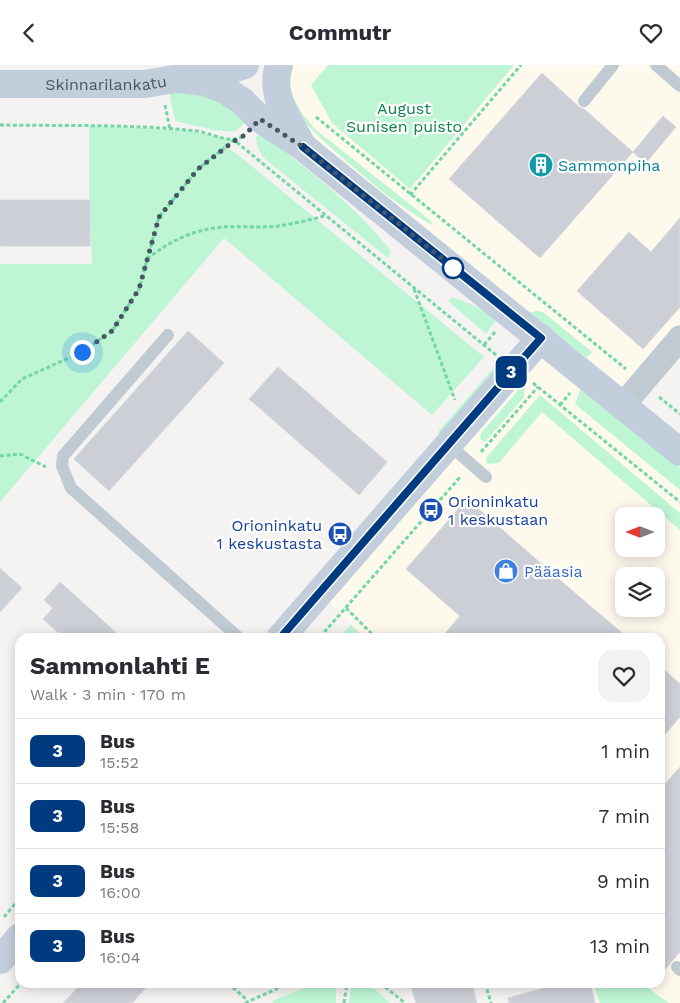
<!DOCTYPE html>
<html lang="en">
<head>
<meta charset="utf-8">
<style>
	body { margin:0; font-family:"Work Sans",sans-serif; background:#f2f2f3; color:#2b2b33; height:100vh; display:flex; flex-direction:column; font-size:19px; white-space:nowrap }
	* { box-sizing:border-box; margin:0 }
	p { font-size:16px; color:#7c7c81 }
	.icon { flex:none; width:28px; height:28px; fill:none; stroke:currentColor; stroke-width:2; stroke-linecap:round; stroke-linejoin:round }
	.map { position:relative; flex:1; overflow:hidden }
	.drawer { position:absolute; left:15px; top:568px; width:650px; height:355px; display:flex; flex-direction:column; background:#fff; border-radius:15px; box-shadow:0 2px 12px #0003 }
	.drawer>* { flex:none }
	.badge { padding:0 10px; border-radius:8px; font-size:18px; line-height:32px }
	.needle { width:32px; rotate:270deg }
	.tools { position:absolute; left:615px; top:442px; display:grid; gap:10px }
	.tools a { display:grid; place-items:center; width:50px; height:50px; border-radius:10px; background:#fff; box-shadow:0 2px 12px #0003; font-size:25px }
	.you { position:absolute; width:25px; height:25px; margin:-12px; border:4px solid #fff; border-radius:50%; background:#1a73e8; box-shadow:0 0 0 8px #1a73e833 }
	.map>.badge { position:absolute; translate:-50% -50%; box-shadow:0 0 0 2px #fff }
	.round { display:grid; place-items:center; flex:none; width:52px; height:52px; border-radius:15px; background:#f2f2f3 }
	.headline { display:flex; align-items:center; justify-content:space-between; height:85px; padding:0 15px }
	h1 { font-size:24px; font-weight:700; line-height:38px }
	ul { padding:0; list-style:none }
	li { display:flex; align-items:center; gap:15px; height:65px; padding:0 15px; border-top:1px solid #e1e1e2 }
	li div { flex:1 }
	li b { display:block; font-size:19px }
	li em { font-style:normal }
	li .badge { min-width:55px; font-weight:700; text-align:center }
	header { display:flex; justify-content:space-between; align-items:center; height:65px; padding:0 15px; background:#fff; font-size:22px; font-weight:700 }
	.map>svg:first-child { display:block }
	.commercial { fill:#fef9ed; fill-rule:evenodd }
	.green { fill:#bef5d4 }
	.building { fill:#cccfd5; stroke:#d6d8de }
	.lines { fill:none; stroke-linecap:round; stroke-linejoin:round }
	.path { stroke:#72d7a6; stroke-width:3; stroke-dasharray:4 2.5; stroke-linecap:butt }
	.service { stroke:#bfcad3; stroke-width:12 }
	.minor { stroke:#bfcad3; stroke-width:25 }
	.secondary { stroke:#c2cedb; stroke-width:28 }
	.line-casing { stroke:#fff; stroke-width:11 }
	.line { stroke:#003b80; stroke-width:8 }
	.walk { stroke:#485663; stroke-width:5; stroke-dasharray:0 9 }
	.stop-dot { fill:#fff; stroke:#003b80; stroke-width:2.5 }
	.labels { text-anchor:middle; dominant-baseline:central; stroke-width:4.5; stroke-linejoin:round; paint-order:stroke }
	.street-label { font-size:16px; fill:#485663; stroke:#fff }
	.park-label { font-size:16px; fill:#0d8249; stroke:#fff }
	.culture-label { font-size:16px; fill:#0d838f; stroke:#fff; text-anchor:start }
	.transit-label { font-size:16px; fill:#164399; stroke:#fff; text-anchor:start }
	.shop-label { font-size:16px; fill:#366cbe; stroke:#fff; text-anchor:start }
</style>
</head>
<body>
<header><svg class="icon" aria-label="back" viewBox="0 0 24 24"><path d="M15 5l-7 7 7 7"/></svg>Commutr<svg class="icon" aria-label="heart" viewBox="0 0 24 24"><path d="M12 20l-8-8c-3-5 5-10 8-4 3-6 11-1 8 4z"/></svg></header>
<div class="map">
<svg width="680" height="938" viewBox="0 0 680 938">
	<rect width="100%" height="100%" fill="#f5f2f2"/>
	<path class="commercial" d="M 279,0 L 680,0 L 680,273 L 623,340 L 680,387 L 680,938 L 598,938 L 592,918 L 660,918 L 660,572 L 364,572 L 319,528 L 541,273 L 303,82 ZM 624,451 L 656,451 L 656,484 L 624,484 ZM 624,511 L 656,511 L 656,544 L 624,544 Z"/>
	<path class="green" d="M 328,0 L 514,0 L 410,124 L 332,58 L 311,20 Z
		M 203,24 L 249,55 L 235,66 L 218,66 L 175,56 L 169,25 Z
		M 294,33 L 301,47 L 315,64 L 431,156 L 432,160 C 396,140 368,115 337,88 C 318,71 301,56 287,34 Z
		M 89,61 L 185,65 L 234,75 L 227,83 L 237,89 L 484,292 L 432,350 L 224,173 L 0,437 L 0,199 L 92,199 L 89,130 Z
		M 261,68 C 310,107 352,137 391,186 L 388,193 L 265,94 L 257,82 L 256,72 Z
		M 453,232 L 486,246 L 496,255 L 486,269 L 448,236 Z
		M 536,246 L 543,247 L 592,287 L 587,293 L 529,248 Z
		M 496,300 L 499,306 L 440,371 L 438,367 Z
		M 525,321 L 524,332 L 485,377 L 480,374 L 481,368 L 521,322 Z
		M 581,323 L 680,403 L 680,425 L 575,339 Z
		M 540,330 L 680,448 L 680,465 L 542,347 L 499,398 L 487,399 L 486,393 Z
		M 351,560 L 364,572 L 339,572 Z
		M 317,918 L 336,918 L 336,938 L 272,938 L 274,935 Z
		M 352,918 L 368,918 L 390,938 L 349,938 Z
		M 593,918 L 641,918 L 669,938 L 600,938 Z"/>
	<path class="building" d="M 542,8 L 579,42 L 584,44 L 633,87 L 540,193 L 449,114 Z
		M 663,51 L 676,62 L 645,99 L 633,87 Z
		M 0,135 L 90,135 L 90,181 L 0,181 Z
		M 680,153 L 680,242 L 643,284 L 577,226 L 629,167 L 651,187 Z
		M 188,266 L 224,298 L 109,426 L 74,394 Z
		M 278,302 L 387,397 L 359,430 L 249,334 Z
		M 467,434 L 582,534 L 627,572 L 442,572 L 460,551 L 406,504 Z
		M 0,503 L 22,523 L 0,547 Z
		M 60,517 L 121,572 L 63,572 L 43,554 L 53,543 L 44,535 Z
		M 660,601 L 680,619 L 680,652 L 660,675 Z
		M 680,702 L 680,887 L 660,910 L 660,725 Z
		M 82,918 L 150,918 L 132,938 L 63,938 Z
		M 410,918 L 472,918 L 477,938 L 416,938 Z
		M 563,918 L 590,918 L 595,938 L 509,938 L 508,933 Z"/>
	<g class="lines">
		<path class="path" d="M 165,40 L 170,64
			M 316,52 L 626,304
			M 0,60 C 65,61 132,59 197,66 C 215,69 227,79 245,71
			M 410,130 L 521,0
			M 147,194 C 170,176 194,164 224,162 C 242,161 260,163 278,161 C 293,159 309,155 324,151
			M 414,224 L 455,335
			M 484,280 L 495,267
			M 533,318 L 680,437
			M 659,332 L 680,349
			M 0,337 L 22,314 L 82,287 L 112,266 L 139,224 L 159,152 L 198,104 L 234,75 L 496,290
			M 560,340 L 570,328
			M 481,387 L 538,322
			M 0,391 L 20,389 L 46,402
			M 346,543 L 375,572
			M 320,572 L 461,411
			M 4,852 L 20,833
			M 228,918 L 247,935
			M 380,918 L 405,938
			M 485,918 L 491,938
			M 3,938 L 21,918
			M 245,938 L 290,918
			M 344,938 L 347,918"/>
		<path class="service" d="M 656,0 L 680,21
			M 584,36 L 613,0
			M 168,270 L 63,391 L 62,401 L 71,423 L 238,572
			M 448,379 L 486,412
			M 677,902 L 680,905"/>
		<path class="minor" d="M 623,340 L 680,273"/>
		<g class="secondary">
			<path d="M 279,0 C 269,29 288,55 301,78"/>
			<path d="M 180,14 L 205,17 L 225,25 L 242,36 L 260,54 L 303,82 L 680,387"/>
			<path id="s1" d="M 0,19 L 145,19 L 233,4 L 245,0"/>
			<path d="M 281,572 L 541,273"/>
			<path d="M 0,895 L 20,872"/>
		</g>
	</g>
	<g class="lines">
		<defs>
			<path id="line" d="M 281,572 L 541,273 L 303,82"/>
		</defs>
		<use href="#line" class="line-casing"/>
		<use href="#line" class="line"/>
		<path class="walk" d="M 82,287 L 112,266 L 139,224 L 159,152 L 198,104 L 234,76 L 245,70 L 260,54 L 303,82 L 455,204 L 453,203"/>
	</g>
	<defs>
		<symbol id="building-disc" viewBox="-11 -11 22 22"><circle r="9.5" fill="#0f9aa8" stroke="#fff"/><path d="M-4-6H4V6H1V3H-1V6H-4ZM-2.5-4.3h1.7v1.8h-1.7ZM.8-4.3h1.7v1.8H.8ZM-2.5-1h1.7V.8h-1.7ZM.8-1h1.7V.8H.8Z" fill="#fff"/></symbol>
		<symbol id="bus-disc" viewBox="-11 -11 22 22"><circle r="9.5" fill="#1a4fb4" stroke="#fff"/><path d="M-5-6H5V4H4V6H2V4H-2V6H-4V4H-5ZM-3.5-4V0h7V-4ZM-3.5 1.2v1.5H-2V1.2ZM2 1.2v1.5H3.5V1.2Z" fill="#fff"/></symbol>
		<symbol id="shop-disc" viewBox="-11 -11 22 22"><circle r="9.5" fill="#3f7fe0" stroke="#fff"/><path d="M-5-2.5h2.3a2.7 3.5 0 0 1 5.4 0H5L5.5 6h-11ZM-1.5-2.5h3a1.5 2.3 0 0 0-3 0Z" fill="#fff"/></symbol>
	</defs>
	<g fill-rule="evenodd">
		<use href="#building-disc" x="527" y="86" width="28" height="28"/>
		<use href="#bus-disc" x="417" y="431" width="28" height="28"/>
		<use href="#bus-disc" x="326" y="455" width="28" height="28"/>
		<use href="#shop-disc" x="492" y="492" width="28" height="28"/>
	</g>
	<circle class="stop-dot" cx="453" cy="203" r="10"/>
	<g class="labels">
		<g class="street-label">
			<text stroke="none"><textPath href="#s1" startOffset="106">Skinnarilankatu</textPath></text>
		</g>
		<g class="park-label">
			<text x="404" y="43">August<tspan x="404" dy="18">Sunisen puisto</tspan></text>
		</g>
		<g class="culture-label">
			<text x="558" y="100">Sammonpiha</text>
		</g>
		<g class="transit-label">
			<text x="448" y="436">Orioninkatu<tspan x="448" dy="18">1 keskustaan</tspan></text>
			<text x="322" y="460" text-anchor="end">Orioninkatu<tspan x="322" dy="18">1 keskustasta</tspan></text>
		</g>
		<g class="shop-label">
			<text x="524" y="506">Pääasia</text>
		</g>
	</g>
</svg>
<div class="tools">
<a><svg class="needle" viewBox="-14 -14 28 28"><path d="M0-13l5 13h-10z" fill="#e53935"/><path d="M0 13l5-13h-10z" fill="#7c7c81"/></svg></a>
<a><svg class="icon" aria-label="layers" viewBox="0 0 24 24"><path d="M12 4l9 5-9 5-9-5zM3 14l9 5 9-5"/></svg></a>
</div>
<div class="you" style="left:82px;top:287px"></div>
<b class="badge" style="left:511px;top:307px;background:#003b80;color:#fff">3</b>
<section class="drawer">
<div class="headline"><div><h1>Sammonlahti E</h1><p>Walk · 3 min · 170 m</p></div><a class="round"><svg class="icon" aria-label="heart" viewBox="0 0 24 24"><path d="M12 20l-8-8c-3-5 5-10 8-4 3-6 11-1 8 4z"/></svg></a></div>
<ul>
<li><span class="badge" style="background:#003b80;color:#fff">3</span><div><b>Bus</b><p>15:52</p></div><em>1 min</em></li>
<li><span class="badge" style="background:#003b80;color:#fff">3</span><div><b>Bus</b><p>15:58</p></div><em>7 min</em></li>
<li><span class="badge" style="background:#003b80;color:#fff">3</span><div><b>Bus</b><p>16:00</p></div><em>9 min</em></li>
<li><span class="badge" style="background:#003b80;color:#fff">3</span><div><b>Bus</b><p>16:04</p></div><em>13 min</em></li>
</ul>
</section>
</div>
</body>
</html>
